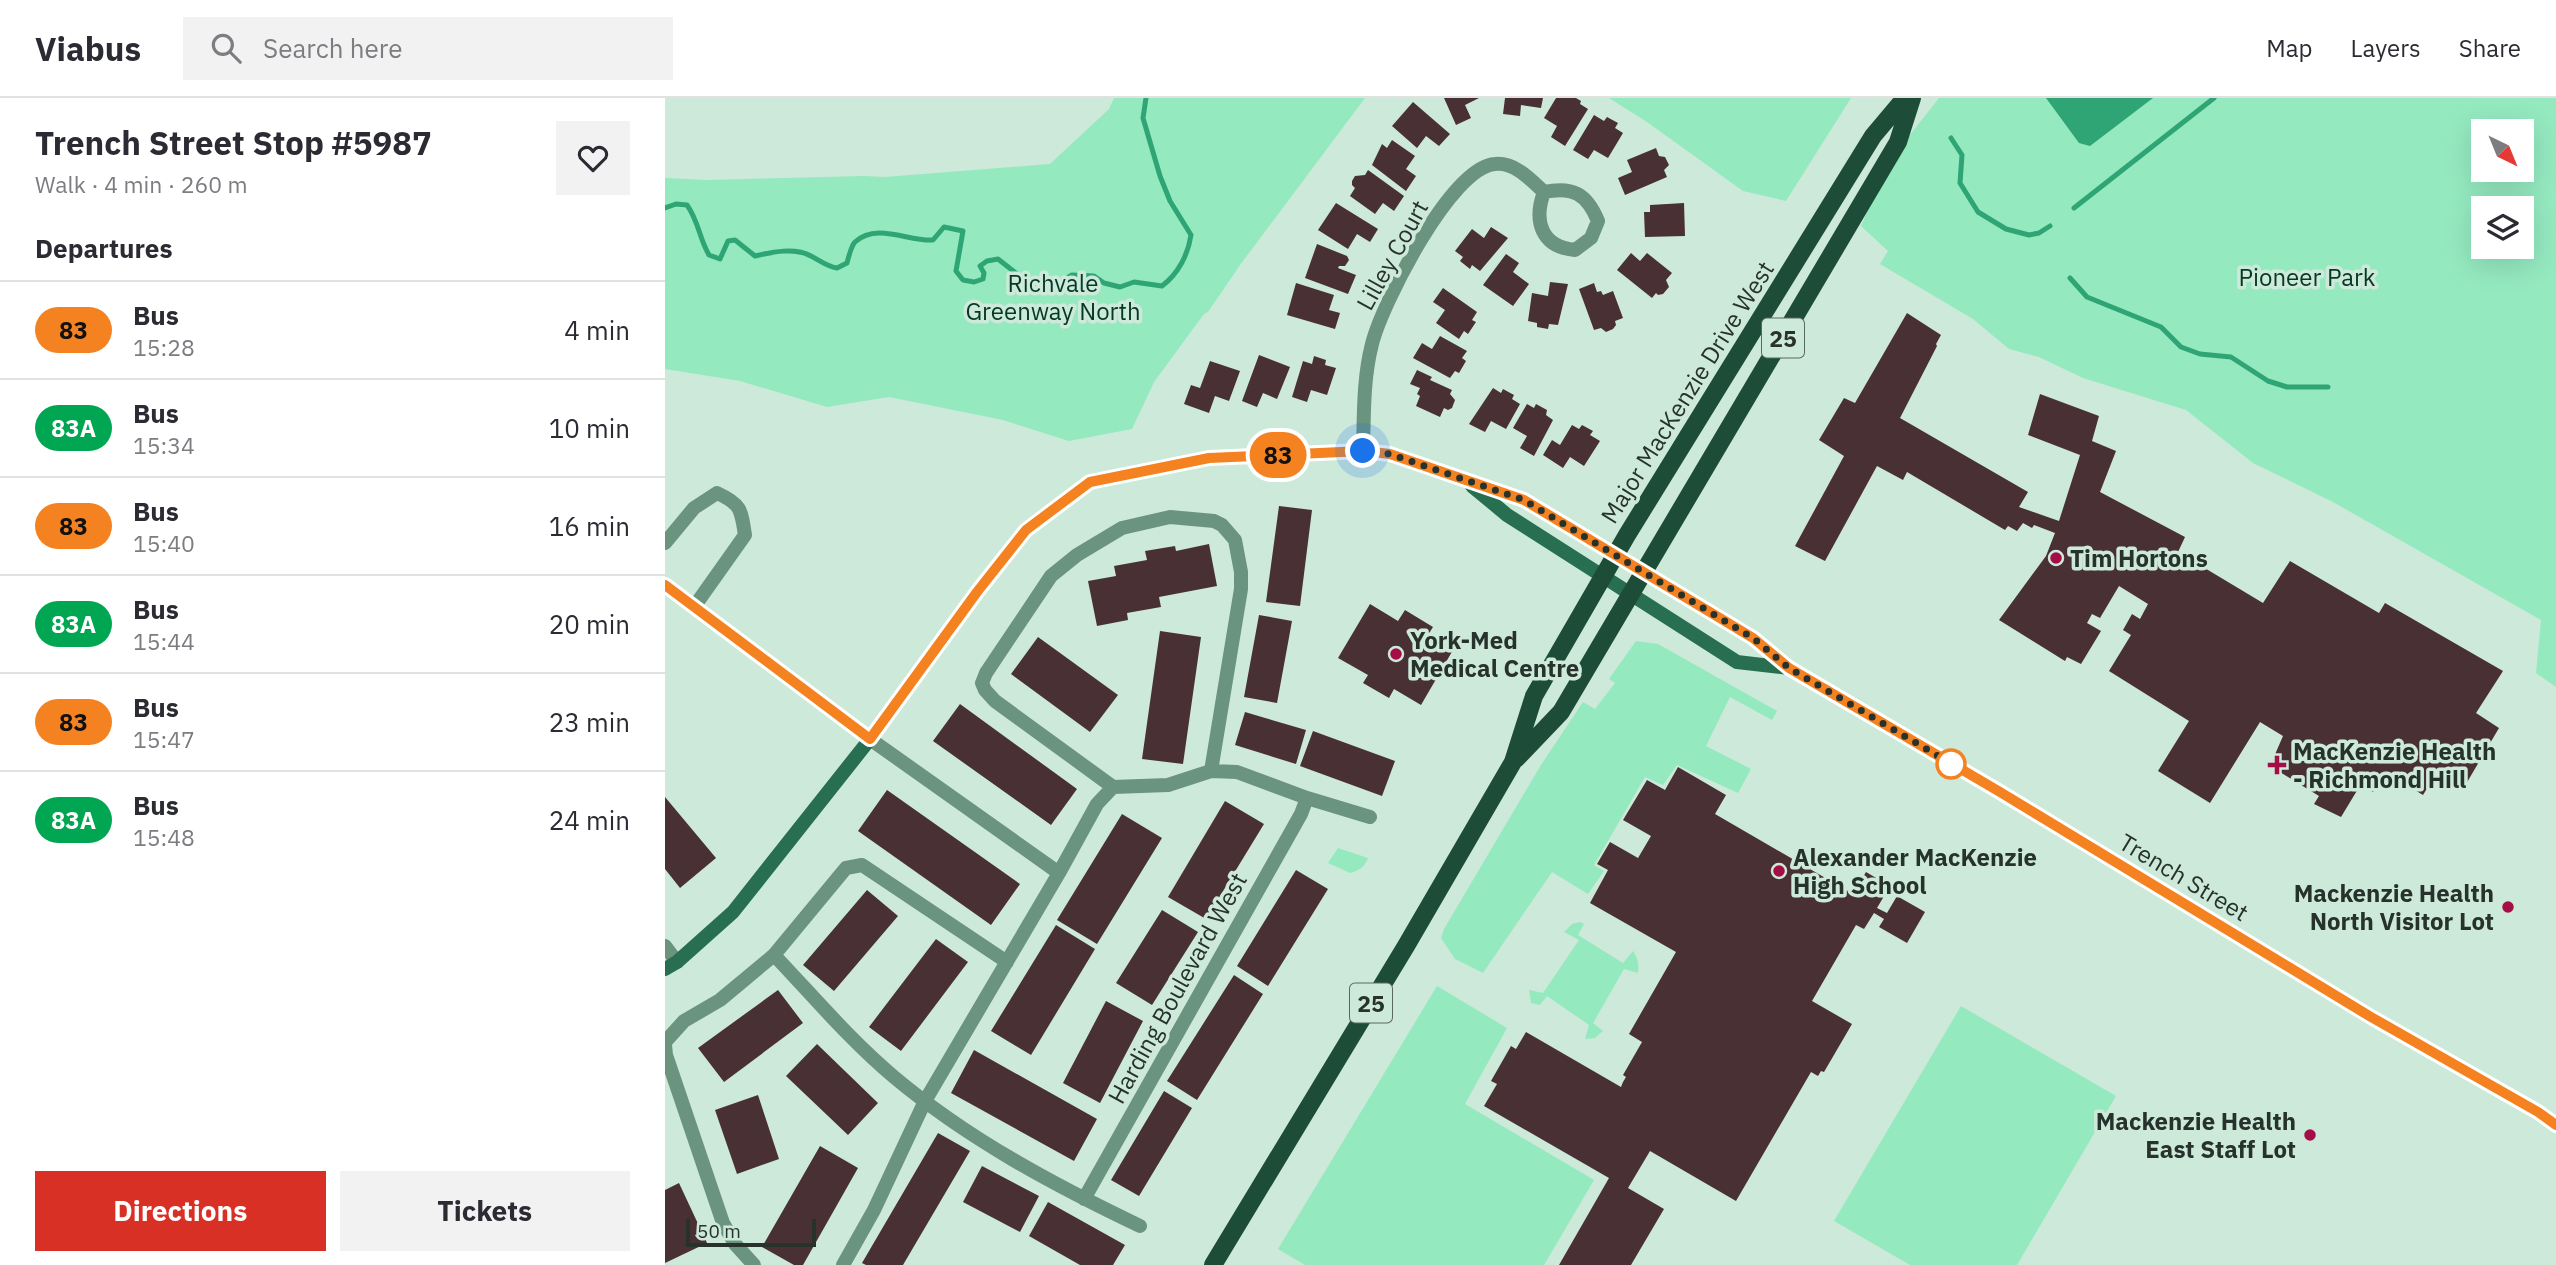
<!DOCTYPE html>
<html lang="en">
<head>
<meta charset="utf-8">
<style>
	body { margin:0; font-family:"IBM Plex Sans",sans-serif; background:#f2f2f3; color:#2b2b33; height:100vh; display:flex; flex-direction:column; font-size:26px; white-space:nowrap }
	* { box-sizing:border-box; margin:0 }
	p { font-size:23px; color:#7c7c81 }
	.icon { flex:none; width:38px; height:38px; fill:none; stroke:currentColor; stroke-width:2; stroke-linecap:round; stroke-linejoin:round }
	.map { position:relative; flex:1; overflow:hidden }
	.panel { display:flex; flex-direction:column; background:#fff; width:665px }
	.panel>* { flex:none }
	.badge { padding:0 14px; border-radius:23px; font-size:24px; line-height:46px }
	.needle { width:46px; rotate:137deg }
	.tools { position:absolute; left:1806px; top:21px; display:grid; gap:14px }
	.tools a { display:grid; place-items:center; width:63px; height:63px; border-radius:0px; background:#fff; box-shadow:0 7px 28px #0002; font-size:35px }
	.scale { position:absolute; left:21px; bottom:18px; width:130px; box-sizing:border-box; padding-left:7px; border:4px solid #27322c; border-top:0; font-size:19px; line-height:24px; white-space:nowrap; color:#27322c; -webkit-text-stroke:5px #cde9da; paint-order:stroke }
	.you { position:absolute; width:35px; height:35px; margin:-18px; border:5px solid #fff; border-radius:50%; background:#1a73e8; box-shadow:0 0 0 10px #1a73e833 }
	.map>.badge { position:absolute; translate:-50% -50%; box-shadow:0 0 0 4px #fff }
	h2 { padding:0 35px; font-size:26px; line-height:63px }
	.round { display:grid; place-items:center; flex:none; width:74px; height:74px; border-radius:0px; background:#f2f2f3 }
	.summary { display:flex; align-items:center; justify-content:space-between; height:119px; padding:0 35px }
	h1 { font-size:33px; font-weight:700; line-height:52px }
	.cta { display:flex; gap:14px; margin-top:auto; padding:14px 35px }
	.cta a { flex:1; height:80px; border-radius:0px; background:#d93025; color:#fff; font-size:28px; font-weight:700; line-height:80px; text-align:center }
	.cta a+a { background:#f2f2f3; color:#2b2b33 }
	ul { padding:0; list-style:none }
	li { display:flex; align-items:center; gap:21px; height:98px; padding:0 35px; border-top:2px solid #e1e1e2 }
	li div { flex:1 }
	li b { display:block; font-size:26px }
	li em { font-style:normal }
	li .badge { min-width:77px; font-weight:700; text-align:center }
	header { display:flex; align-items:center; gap:42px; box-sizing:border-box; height:98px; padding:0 35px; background:#fff; border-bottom:2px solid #e1e1e2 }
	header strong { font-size:33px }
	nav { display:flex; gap:38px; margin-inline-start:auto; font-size:24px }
	.search { width:490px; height:63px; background:#f2f2f3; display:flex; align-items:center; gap:18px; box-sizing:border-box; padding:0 24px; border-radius:0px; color:#7c7c81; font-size:26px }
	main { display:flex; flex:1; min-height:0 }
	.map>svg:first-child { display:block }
	.green { fill:#94e9bf; fill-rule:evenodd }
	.water { fill:#2fa576 }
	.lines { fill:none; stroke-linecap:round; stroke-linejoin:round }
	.stream { stroke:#2fa576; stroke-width:5 }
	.building { fill:#483034 }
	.street { stroke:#6a947e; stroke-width:14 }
	.secondary { stroke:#286e50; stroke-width:14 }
	.primary { stroke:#1d4d38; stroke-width:18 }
	.line-casing { stroke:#fff; stroke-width:16 }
	.line { stroke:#f58220; stroke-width:10 }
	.walk { stroke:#27322c; stroke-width:7; stroke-dasharray:0 12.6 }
	.poi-dot { fill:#a40d46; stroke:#cde9da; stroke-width:2.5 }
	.stop-dot { fill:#fff; stroke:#f58220; stroke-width:3.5 }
	.labels { text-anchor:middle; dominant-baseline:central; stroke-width:7; stroke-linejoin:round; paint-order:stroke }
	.shield { fill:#cde9da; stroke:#596960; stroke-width:2 }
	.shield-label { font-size:23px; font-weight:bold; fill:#27322c }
	.street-label { font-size:24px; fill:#27322c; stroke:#cde9da }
	.park-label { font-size:24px; fill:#053825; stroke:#cde9da }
	.poi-label { font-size:24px; font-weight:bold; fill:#27322c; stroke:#cde9da; text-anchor:start }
</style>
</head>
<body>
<header>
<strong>Viabus</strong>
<div class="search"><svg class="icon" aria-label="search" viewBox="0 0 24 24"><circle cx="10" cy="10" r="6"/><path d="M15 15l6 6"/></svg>Search here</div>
<nav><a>Map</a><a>Layers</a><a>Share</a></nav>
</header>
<main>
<section class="panel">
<div class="summary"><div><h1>Trench Street Stop #5987</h1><p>Walk · 4 min · 260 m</p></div><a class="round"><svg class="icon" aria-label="heart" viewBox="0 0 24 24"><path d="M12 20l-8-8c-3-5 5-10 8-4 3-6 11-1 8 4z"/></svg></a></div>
<h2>Departures</h2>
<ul>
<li><span class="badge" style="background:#f58220;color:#111">83</span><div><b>Bus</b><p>15:28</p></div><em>4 min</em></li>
<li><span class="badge" style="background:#00a651;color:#fff">83A</span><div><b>Bus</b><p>15:34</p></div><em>10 min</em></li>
<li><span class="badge" style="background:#f58220;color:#111">83</span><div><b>Bus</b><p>15:40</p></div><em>16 min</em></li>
<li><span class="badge" style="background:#00a651;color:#fff">83A</span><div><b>Bus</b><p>15:44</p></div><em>20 min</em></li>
<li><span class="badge" style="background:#f58220;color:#111">83</span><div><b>Bus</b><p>15:47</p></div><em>23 min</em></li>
<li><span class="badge" style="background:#00a651;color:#fff">83A</span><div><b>Bus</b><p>15:48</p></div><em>24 min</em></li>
</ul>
<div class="cta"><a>Directions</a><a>Tickets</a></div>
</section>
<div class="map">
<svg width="1891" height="1167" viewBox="0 0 1891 1167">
	<rect width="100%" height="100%" fill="#cde9da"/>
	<path class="green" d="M 449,0 L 700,0 L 575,167 L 543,214 L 539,216 L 489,284 L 467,331 L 404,343 L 338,322 L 224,299 L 162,309 L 75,283 L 0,271 L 0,80 L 42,82 L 199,78 L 220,79 L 385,66 L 444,11 Z
		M 944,0 L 1186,0 L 1121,103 L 1078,93 L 982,24 Z
		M 1274,0 L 1891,0 L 1891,589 L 1871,575 L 1876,522 L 1668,404 L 1588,365 L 1521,312 L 1418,280 L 1374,259 L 1344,251 L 1308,221 L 1215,166 L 1223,153 L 1196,128 L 1226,61 ZM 1818,33 L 1857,33 L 1857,72 L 1818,72 ZM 1818,110 L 1857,110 L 1857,149 L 1818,149 Z
		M 971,543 L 993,546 L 1112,613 L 1107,622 L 1065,599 L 1041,648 L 1086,671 L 1073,695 L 1012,667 L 998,687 L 980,679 L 929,767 L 939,773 L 923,796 L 887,774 L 818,875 L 790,861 L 776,840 L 779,831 L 876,667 L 918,604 L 930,611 L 950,585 L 944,581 Z
		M 673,750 L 703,760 C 700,769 693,773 685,775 L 663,765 Z
		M 915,824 L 919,826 L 913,837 L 958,865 L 968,853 C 973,860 974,866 973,875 L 959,871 L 928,925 L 938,933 L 930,940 L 920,941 L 924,927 L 882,898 L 875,907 L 866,905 L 864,892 L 878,895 L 914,842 L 899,834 L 907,826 Z
		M 772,888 L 842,930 L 800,1006 L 929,1082 L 879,1167 L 640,1167 L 613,1151 Z
		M 1296,908 L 1451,998 L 1352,1167 L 1245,1167 L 1169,1123 Z"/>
	<path class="water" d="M 1381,0 L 1488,0 L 1425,48 L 1414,45 Z"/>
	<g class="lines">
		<path class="stream" d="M 1286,40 L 1297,57 L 1295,85 L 1313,114 L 1341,131 L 1364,137 L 1374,135 L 1385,128
			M 0,110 L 11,106 L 22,107 C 34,124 34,140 44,157 L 55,161 L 63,143 L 70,142 L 90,158 C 107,154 130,149 146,158 C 156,163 161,168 172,170 L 182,165 C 184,158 186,148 190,144 C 212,124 244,144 268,142 L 279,129 L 298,133 L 291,173 L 298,182 L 309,184 L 318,181 L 319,175 L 315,168 L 322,163 L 333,161 L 371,191 L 383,191 L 407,177 L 429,178 L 439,185 L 455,189 L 469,184 L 497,188 C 513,176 523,157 526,137 L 505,103 L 495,78 L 478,20 L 481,0
			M 1409,110 L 1549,0
			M 1405,180 L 1422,199 L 1496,229 L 1516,249 L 1535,256 L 1566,259 L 1603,283 L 1622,289 L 1663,289"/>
	</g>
	<path class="building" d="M 779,0 L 814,0 L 800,7 L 806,20 L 791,27 Z
		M 840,0 L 878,0 L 876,10 L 856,7 L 855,18 L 838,16 Z
		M 891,0 L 911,0 L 916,3 L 915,6 L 923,11 L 900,48 L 886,39 L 892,28 L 879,20 Z
		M 748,4 L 785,36 L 774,48 L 761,38 L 752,50 L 727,28 Z
		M 929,17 L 939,23 L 942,19 L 953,25 L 950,30 L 958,35 L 943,60 L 929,52 L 923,61 L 908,52 Z
		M 727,42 L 750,58 L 741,71 L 751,78 L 741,93 L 707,67 L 717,46 L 722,50 Z
		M 991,50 L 994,58 L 1000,59 L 1004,67 L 999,72 L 1002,79 L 960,97 L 953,80 L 967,74 L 962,62 Z
		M 703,72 L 739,98 L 729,113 L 718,105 L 710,116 L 685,98 L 690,90 L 687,87 L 687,83 L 690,78 L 700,77 Z
		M 671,105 L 713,131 L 705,144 L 692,136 L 683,151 L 653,132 Z
		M 1019,105 L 1020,138 L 980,139 L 979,114 L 985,114 L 985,107 Z
		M 826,129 L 843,140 L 815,173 L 807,167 L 805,171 L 795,163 L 798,159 L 790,153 L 807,131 L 819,140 Z
		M 652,146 L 682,158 L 684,162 L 680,168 L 674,168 L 673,170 L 691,177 L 683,196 L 640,180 Z
		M 966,155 L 975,163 L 982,155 L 1007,175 L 1001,182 L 1004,189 L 998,196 L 993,197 L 991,195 L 987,200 L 952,172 Z
		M 841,156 L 854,165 L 848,174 L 864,186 L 848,208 L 818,187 Z
		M 885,184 L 903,186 L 893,227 L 884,226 L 883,231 L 872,229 L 872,225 L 863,223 L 867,195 L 883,198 Z
		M 631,185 L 669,197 L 664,212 L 675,215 L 670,231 L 622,217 Z
		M 929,185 L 932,194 L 936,193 L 938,197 L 948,193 L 958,220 L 950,223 L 951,227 L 948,231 L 941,234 L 936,230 L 929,232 L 914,191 Z
		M 778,190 L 812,214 L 807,222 L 811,224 L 803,236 L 799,233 L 794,241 L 771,225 L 780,212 L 768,204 Z
		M 1242,215 L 1276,237 L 1271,246 L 1272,248 L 1235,320 L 1363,394 L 1354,409 L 1394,423 L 1415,357 L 1363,337 L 1375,296 L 1434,318 L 1427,343 L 1451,353 L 1435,394 L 1520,439 L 1513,454 L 1598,505 L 1625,463 L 1714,515 L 1720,505 L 1838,573 L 1811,615 L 1834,630 L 1801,686 L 1774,671 L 1758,697 L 1720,674 L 1708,694 L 1696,686 L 1676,719 L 1649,706 L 1654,698 L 1605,668 L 1618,638 L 1595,624 L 1545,705 L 1493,673 L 1524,623 L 1444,573 L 1466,537 L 1458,532 L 1467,516 L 1475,521 L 1483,506 L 1454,488 L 1435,520 L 1427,516 L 1422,525 L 1436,533 L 1416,566 L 1402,559 L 1400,563 L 1334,522 L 1381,458 L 1390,435 L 1369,427 L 1367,430 L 1358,425 L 1352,433 L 1343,428 L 1340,432 L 1242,374 L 1238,382 L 1212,368 L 1160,463 L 1130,448 L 1179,358 L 1154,342 L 1179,300 L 1190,305 Z
		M 775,238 L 802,253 L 797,260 L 801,263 L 794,275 L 790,273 L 785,280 L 748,260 L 757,245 L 767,251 Z
		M 594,257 L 625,269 L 612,301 L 598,295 L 592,309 L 577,303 Z
		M 649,258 L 661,262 L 660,267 L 671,270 L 662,297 L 646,292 L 642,304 L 627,299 L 638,263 L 647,266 Z
		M 545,263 L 575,273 L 564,303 L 550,298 L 544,315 L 519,306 L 526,287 L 535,290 Z
		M 752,272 L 767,279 L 765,282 L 787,292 L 785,296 L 790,302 L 787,310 L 783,312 L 779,310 L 775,319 L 751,308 L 755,298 L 752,296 L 755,290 L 745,286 Z
		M 828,290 L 836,295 L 838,291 L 849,297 L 847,301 L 855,306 L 841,331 L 826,323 L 820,334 L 804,326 Z
		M 862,306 L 869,310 L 871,306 L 882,312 L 881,317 L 888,322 L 869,358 L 855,350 L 862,338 L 848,330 Z
		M 907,327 L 914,331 L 917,327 L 928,333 L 925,337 L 935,343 L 919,368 L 905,359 L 898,370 L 878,357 L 887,342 L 895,347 Z
		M 614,408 L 647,412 L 635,508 L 601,504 Z
		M 544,446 L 552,488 L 494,499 L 496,509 L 462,515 L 463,522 L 432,528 L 423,483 L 451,478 L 449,468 L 482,462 L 480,453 L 510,448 L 511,453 Z
		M 705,506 L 733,523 L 740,512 L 768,529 L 763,537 L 788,552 L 756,607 L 729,591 L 724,600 L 698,585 L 703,577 L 673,560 Z
		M 594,517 L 627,523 L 612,605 L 579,599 Z
		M 495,533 L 536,539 L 518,666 L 477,661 Z
		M 373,539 L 453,597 L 425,634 L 346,576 Z
		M 295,606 L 412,691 L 386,727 L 268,643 Z
		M 580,614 L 641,632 L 631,666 L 570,647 Z
		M 648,633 L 730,663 L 717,698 L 635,668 Z
		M 1013,669 L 1061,697 L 1050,716 L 1188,796 L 1201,774 L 1225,788 L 1212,810 L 1222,815 L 1232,798 L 1260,814 L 1242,845 L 1214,829 L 1219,821 L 1209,815 L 1199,831 L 1191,827 L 1147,903 L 1187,926 L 1159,974 L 1156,973 L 1153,978 L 1146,974 L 1071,1103 L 985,1053 L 963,1090 L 999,1111 L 966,1167 L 894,1167 L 944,1080 L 819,1008 L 832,986 L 826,983 L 846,948 L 851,951 L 861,934 L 956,989 L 958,984 L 961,979 L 958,977 L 977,944 L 964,936 L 1011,854 L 925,805 L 943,772 L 932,766 L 945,744 L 973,760 L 986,738 L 958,722 L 982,682 L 1000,692 Z
		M 222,692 L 355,786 L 326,827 L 193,733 Z
		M 0,699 L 51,760 L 15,790 L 0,771 Z
		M 560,703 L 599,726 L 541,821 L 503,799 Z
		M 457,716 L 497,740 L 432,846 L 392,822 Z
		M 631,772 L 663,791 L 603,888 L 572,868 Z
		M 202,792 L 233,818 L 169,893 L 138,867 Z
		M 497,812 L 533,834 L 487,907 L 451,885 Z
		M 391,827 L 430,851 L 366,957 L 326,933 Z
		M 271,841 L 303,864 L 236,953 L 204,929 Z
		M 569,877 L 598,896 L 532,1002 L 502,983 Z
		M 113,892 L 138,925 L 59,984 L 33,950 Z
		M 441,903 L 478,923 L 435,1005 L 398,985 Z
		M 152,946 L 213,1005 L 183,1037 L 121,978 Z
		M 309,952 L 432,1021 L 409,1063 L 286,995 Z
		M 499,993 L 527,1010 L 474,1098 L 446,1082 Z
		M 93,997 L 114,1061 L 72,1076 L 50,1012 Z
		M 273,1035 L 305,1053 L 238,1167 L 201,1167 L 197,1165 Z
		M 155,1048 L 193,1070 L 138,1167 L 129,1167 L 97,1149 Z
		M 317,1068 L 374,1098 L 355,1134 L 298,1104 Z
		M 14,1085 L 42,1145 L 0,1165 L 0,1092 Z
		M 383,1104 L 460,1147 L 448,1167 L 415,1167 L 364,1138 Z"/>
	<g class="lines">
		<path class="street" d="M 698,353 C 699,317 698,281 707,246 C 717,206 786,69 830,66 C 850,64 866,82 879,94 C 868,124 877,149 910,152 L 926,140 L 933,123 C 922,96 908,88 879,94
			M 0,445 L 29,410 L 52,395 C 76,406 76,411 80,437 L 29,509
			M 205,641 L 394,775
			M 546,673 L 576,491 L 576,474 L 570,442 L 557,427 L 549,423 L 505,419 L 457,430 L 412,457 L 386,478 L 321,575 L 317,585 L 320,592 L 330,603 L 448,689 L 503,687 L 546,673 L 572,674 L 642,700 L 705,719
			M 0,848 L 12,864
			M 109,857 C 148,898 185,942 229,979 C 303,1041 389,1087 475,1128
			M 0,944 L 19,923 L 55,902 L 109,857 L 181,770 L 197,767 L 342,864
			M 0,947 L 1,957 L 58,1125 L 70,1146 L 89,1167
			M 419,1101 L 636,716 L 642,700
			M 178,1167 L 209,1112 L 260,1003 L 394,775 L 432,706 L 448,689"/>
		<path class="secondary" d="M 807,388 L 842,417 L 1072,564 L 1124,570
			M 0,487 L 205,641
			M 0,871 L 12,864 L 68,814 L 205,641 L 312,494 L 361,431 L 425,384 L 544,360 L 698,353 L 725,356 L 859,402 L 1088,540 L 1124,570 L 1335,694 L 1705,919 L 1873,1014 L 1891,1027"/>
		<path class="primary" d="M 851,661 L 896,614 L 1233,44 L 1247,0
			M 548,1167 L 741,848 L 848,664 L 869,598 L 962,437 L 1208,38 L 1240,0"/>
	</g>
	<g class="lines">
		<defs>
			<path id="line" d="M 0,487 L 205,641 L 312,494 L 361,432 L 425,384 L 544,360 L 698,353 L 725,356 L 859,402 L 1088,540 L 1124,570 L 1335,694 L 1706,919 L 1873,1014 L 1891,1027"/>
		</defs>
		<use href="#line" class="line-casing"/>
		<use href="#line" class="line"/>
		<path class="walk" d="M 698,353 L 725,356 L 859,402 L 1088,540 L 1124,570 L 1292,669 L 1286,666"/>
	</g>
	<g class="poi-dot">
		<circle cx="1391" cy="460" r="7"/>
		<circle cx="731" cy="556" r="7"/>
		<path d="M1608.5 656.5h7v7h7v7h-7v7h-7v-7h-7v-7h7z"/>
		<circle cx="1114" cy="773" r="7"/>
		<circle cx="1843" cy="809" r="7"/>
		<circle cx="1645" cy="1037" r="7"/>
	</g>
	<circle class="stop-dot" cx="1286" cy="666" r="14"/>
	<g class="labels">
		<g class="shield">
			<rect x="1097" y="220.5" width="42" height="39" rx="5"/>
			<rect x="685" y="885.5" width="42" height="39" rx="5"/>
		</g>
		<g class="shield-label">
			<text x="1118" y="240">25</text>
			<text x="706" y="905">25</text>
		</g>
		<g class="street-label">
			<text transform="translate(727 157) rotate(-61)">Lilley Court</text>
			<text transform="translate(1022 294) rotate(-58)">Major MacKenzie Drive West</text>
			<text transform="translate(1519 779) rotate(31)">Trench Street</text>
			<text transform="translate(512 890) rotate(-61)">Harding Boulevard West</text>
		</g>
		<g class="park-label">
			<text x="1642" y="179">Pioneer Park</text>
			<text x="388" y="185">Richvale<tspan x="388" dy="28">Greenway North</tspan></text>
		</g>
		<g class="poi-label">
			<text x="1405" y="460">Tim Hortons</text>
			<text x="745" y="542">York-Med<tspan x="745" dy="28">Medical Centre</tspan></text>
			<text x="1628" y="653">MacKenzie Health<tspan x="1628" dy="28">- Richmond Hill</tspan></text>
			<text x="1128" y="759">Alexander MacKenzie<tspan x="1128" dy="28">High School</tspan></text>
			<text x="1829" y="795" text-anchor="end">Mackenzie Health<tspan x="1829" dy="28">North Visitor Lot</tspan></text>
			<text x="1631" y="1023" text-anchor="end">Mackenzie Health<tspan x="1631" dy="28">East Staff Lot</tspan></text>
		</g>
	</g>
</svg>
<div class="tools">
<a><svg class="needle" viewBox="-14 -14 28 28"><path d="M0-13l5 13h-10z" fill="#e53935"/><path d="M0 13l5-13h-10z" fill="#7c7c81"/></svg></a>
<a><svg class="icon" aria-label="layers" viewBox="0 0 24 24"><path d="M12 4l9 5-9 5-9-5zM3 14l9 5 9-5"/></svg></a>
</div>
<div class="scale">50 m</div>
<div class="you" style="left:698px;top:353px"></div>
<b class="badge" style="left:613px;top:357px;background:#f58220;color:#111">83</b>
</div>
</main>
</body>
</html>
